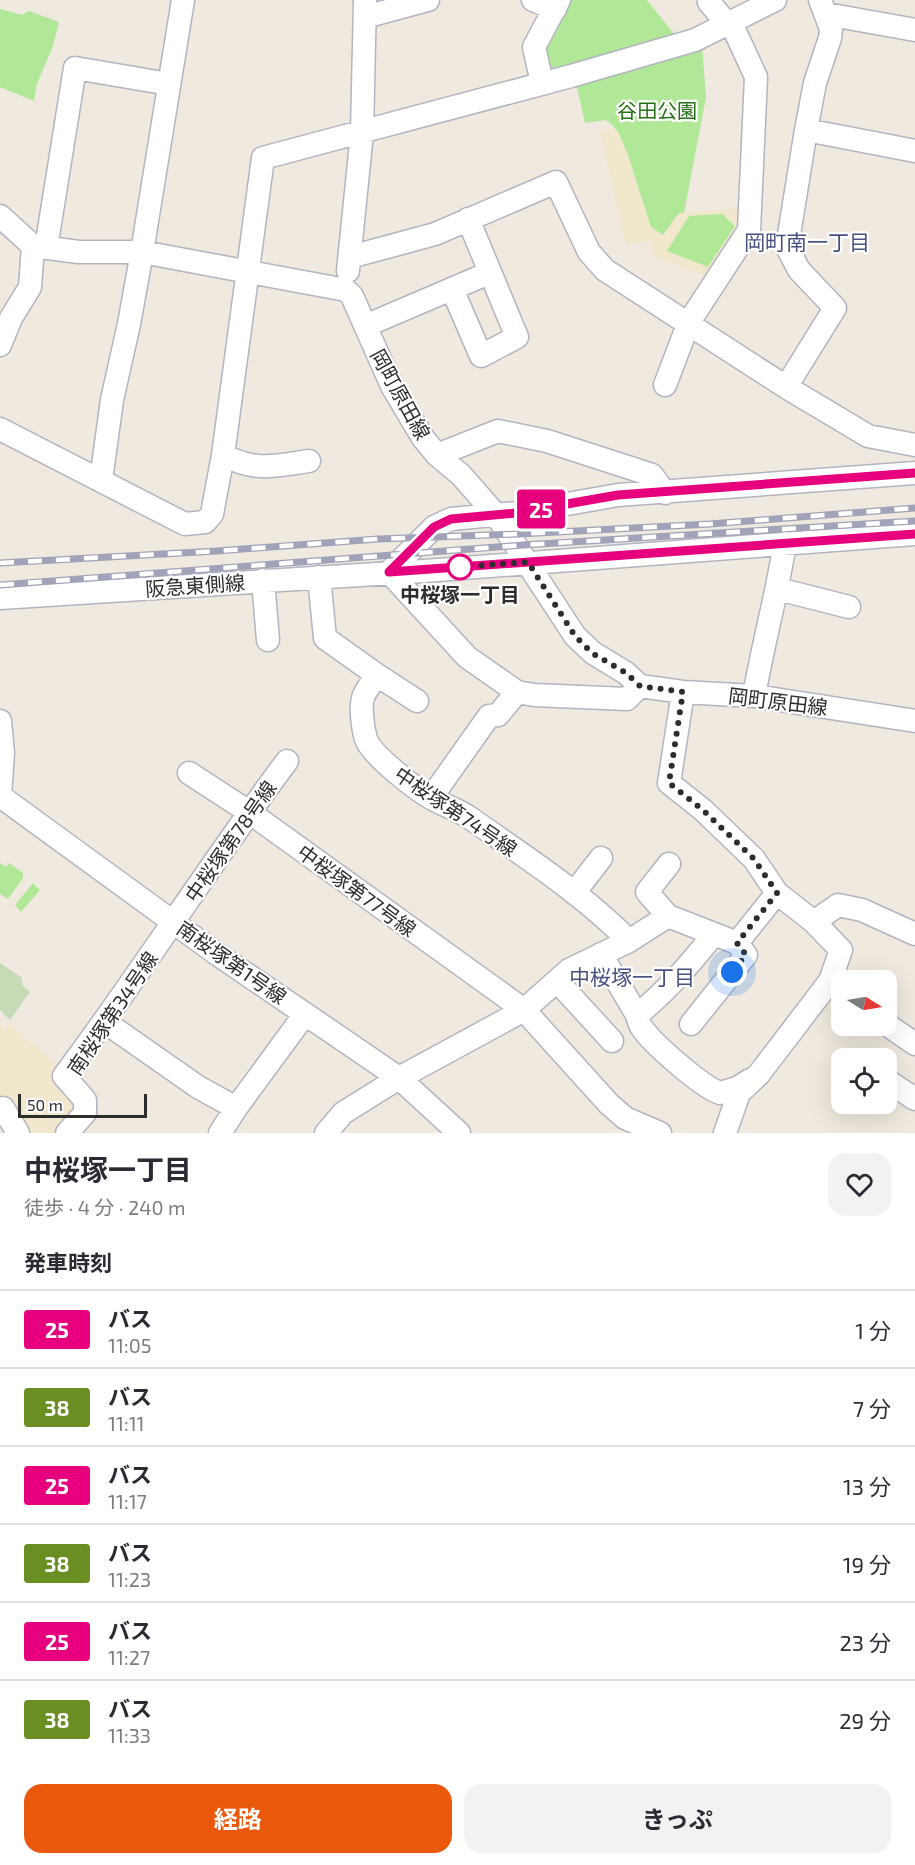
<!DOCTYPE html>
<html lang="ja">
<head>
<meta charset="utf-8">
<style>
	body { margin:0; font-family:"Exo 2","Noto Sans JP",sans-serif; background:#f2f2f3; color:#2b2b33; height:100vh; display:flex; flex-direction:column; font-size:22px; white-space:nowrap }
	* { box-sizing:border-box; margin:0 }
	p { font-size:20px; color:#7c7c81 }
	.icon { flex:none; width:33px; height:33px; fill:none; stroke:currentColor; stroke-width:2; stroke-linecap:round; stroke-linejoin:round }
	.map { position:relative; height:1133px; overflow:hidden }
	.side { display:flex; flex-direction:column; background:#fff; flex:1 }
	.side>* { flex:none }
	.badge { padding:0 12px; border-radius:4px; font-size:21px; line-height:39px }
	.needle { width:39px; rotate:101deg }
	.controls { position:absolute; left:831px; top:970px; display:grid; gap:12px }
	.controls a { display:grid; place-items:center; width:66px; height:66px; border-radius:12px; background:#fff; box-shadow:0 6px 24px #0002; font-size:30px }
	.scale { position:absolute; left:18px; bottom:15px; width:129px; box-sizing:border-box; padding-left:6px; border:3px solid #2d2d2d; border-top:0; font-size:16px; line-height:21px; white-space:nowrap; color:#2d2d2d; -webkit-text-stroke:4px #fff; paint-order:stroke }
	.you { position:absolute; width:30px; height:30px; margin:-15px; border:4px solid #fff; border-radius:50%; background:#1a73e8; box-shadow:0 0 0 9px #1a73e833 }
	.map>.badge { position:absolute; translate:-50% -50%; box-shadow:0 0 0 3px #fff }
	h2 { padding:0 24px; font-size:22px; line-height:54px }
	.round { display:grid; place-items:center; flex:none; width:63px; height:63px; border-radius:18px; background:#f2f2f3 }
	.headline { display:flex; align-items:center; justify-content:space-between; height:102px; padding:0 24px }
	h1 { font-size:28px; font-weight:700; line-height:45px }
	.primary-button { display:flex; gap:12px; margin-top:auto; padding:12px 24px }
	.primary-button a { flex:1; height:69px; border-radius:18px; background:#ea580c; color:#fff; font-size:24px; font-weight:700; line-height:69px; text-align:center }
	.primary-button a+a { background:#f2f2f3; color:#2b2b33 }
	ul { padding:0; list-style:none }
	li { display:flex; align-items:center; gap:18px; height:78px; padding:0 24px; border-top:2px solid #e1e1e2 }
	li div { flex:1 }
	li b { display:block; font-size:22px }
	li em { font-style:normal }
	li .badge { min-width:66px; font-weight:700; text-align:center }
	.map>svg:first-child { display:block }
	.education { fill:#f1e7cd }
	.green { fill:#b0e898 }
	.cemetery { fill:#c5dab5 }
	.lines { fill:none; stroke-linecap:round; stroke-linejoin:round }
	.minor-casing { stroke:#b3b4c1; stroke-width:25 }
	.minor { stroke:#fff; stroke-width:22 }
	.rail-casing { stroke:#a1a3b8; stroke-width:7 }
	.rail { stroke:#fff; stroke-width:4.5; stroke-dasharray:14; stroke-linecap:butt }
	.line-casing { stroke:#fff; stroke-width:14 }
	.line { stroke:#e6007e; stroke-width:9 }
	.walk { stroke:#2d2d2d; stroke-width:6; stroke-dasharray:0 10.8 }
	.stop-dot { fill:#fff; stroke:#e6007e; stroke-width:3 }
	.labels { text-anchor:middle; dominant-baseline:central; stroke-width:4.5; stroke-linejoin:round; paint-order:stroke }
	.park-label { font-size:20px; fill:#257116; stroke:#fff }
	.street-label { font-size:20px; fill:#2d2d2d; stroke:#fff }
	.stop-label { font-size:20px; font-weight:bold; fill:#2d2d2d; stroke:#fff }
	.neighbourhood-label { font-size:21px; fill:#495181; stroke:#fff }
</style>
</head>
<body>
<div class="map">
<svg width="915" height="1133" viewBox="0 0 915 1133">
	<rect width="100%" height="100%" fill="#efe9df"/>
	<path class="education" d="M 615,128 L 628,155 L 651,227 L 664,235 L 679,213 L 739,208 L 738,228 L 707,276 L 653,257 L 650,240 L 626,246 L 600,132 Z
		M 0,1024 L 5,1029 L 10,1025 L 62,1069 L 80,1110 L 59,1133 L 27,1133 L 0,1103 Z"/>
	<path class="green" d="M 569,0 L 647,0 L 678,39 L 545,75 L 540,48 Z
		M 0,9 L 22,15 L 29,11 L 59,22 L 52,49 L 37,83 L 34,101 L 0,87 Z
		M 702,46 L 706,97 L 684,213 L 679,213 L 663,235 L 651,227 L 628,155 L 618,132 L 610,123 L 605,120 L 585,123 L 576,83 Z
		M 722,214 L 735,226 L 708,267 L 667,251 L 689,216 Z
		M 0,863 L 6,867 L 9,863 L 23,873 L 23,878 L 8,899 L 0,894 Z
		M 33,883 L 40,890 L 21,912 L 15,905 Z"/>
	<path class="cemetery" d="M 0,963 L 22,978 L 22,985 L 30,992 L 10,1020 L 0,1010 Z"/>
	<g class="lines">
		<defs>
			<path id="minor" d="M 533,0 L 555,9
				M 826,14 L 915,30
				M 365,17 L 428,0
				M 542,83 L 534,47 L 559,0
				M 806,130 L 915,151
				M 0,216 L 33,246 L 79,252 L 142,252 L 346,290 L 352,296 L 392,386 L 423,438 L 437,455 L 461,475 L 496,515 L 575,636 L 593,653 L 626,673 L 640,686 L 683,692 L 754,696 L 915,721
				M 46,248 L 75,68 L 169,84
				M 350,257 L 435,234 L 556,182 L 589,252 L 605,270 L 786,387 L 868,436 L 915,445
				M 348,271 L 362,133 L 365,0
				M 452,289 L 481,356 L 517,337 L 468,219
				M 365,326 L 489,273
				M 0,345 L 11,318 L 30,287 L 33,246
				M 665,385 L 689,322 L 749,230 L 756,77 L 733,27 L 723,19 L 709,2 L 710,0
				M 786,387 L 835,308 L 799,270 L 787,247 L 806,130 L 815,83 L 830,38 L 831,29 L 820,0
				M 0,429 L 185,524 L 205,522 L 212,514 L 223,455 L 263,158 L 571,76 L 695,40 L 775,0
				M 223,455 C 256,472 274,466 309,461
				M 437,455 L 498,431 L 547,441 L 652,475 L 665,493
				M 101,480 L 112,400 L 129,324 L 142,252 L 183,0
				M 389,572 L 434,527 L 451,519 L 516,513 L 618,495 L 915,473
				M 389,572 L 467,657 L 517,692 L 534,695 L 627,699 L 640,686
				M 319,577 L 325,638 L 377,675 C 373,682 365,690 363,698 C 360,708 363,729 366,739 C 371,755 418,791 433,799 C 445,806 459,810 470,818 C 525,857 582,893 629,941
				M 263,580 L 268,640
				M 778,589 L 849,607
				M 0,598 L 424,571 L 915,534
				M 377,675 L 417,701
				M 683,692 L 669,783 L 703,810 L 754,859 L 777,893 L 814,922 L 841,950 L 830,981 L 759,1074 L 739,1093 L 725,1133
				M 754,696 C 763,644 777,594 785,543
				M 0,721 L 3,753 L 0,795
				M 189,773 L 249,812 L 524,1010 L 609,1104 L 625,1118 L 660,1133
				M 0,796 L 217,954 L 399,1078 L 459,1133
				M 431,798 L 489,716 L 498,715 L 517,692
				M 669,864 L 647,892 L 668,916 L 737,943 L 777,893
				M 574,893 L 601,858
				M 814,922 L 838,905 L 862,910 L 915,934
				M 601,954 L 637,1015 C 638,1019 639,1024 642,1028 C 653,1044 702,1087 720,1093 L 737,1088 L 750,1080
				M 557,981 L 612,1041
				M 637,1015 C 667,991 690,964 714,934
				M 105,1022 L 198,1087 L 236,1108
				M 691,1024 L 746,955 L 737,943
				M 886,1024 L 915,1044
				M 886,1080 L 915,1099
				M 0,1110 L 3,1108 L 18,1133
				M 67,1133 L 85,1113 L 85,1100 L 64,1076 C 141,973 210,864 287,761
				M 220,1133 L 236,1108 L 305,1014
				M 326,1133 L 343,1113 L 399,1078 L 524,1010 L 569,970 L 629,941 L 668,916"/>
		</defs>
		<use href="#minor" class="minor-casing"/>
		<use href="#minor" class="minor"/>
		<defs>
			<path id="rail" d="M 0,563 L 217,551 L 378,539 L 519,534 L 710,524 L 915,508
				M 0,585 L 523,545 L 915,521"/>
		</defs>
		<use href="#rail" class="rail-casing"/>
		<use href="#rail" class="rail"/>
	</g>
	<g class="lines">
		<defs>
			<path id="line" d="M 915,473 L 618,495 L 516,513 L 451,519 L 434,527 L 389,572 L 915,534"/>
		</defs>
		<use href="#line" class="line-casing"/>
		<use href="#line" class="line"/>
		<path class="walk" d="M 460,567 L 528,562 L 575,636 L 592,653 L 626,673 L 640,686 L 683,692 L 669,783 L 703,810 L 754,859 L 777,893 L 737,943 L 746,955 L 732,972"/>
	</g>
	<circle class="stop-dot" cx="460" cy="567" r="12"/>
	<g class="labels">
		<g class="park-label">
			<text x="657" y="110">谷田公園</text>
		</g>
		<g class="street-label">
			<text transform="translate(401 394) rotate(61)">岡町原田線</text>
			<text transform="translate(195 585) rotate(-4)">阪急東側線</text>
			<text transform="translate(778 701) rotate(7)">岡町原田線</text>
			<text transform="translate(456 811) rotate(34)">中桜塚第74号線</text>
			<text transform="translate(230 841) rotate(-55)">中桜塚第78号線</text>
			<text transform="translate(357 890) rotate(36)">中桜塚第77号線</text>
			<text transform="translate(232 962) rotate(35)">南桜塚第1号線</text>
			<text transform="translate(112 1013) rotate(-56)">南桜塚第34号線</text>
		</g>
		<g class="stop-label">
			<text x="460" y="594">中桜塚一丁目</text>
		</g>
		<g class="neighbourhood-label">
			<text x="807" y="241">岡町南一丁目</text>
			<text x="632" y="976">中桜塚一丁目</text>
		</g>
	</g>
</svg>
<div class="controls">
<a><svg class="needle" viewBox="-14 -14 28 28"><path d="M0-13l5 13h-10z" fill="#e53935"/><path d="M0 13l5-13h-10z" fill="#7c7c81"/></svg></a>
<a><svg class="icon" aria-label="locate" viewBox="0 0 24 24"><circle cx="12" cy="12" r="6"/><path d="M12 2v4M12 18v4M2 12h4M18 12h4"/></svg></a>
</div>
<div class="scale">50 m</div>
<div class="you" style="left:732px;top:972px"></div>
<b class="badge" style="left:541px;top:509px;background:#e6007e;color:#fff">25</b>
</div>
<section class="side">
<div class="headline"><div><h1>中桜塚一丁目</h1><p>徒歩 · 4 分 · 240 m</p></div><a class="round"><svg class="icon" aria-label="heart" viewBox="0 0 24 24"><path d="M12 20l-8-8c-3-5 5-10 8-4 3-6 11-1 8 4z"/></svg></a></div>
<h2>発車時刻</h2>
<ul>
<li><span class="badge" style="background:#e6007e;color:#fff">25</span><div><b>バス</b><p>11:05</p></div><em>1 分</em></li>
<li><span class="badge" style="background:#6b8e23;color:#fff">38</span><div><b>バス</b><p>11:11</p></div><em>7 分</em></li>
<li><span class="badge" style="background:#e6007e;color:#fff">25</span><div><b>バス</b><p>11:17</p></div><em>13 分</em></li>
<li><span class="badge" style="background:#6b8e23;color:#fff">38</span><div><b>バス</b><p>11:23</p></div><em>19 分</em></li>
<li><span class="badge" style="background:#e6007e;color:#fff">25</span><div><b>バス</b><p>11:27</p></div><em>23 分</em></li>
<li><span class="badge" style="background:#6b8e23;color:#fff">38</span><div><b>バス</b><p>11:33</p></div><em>29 分</em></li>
</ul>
<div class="primary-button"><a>経路</a><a>きっぷ</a></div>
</section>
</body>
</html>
